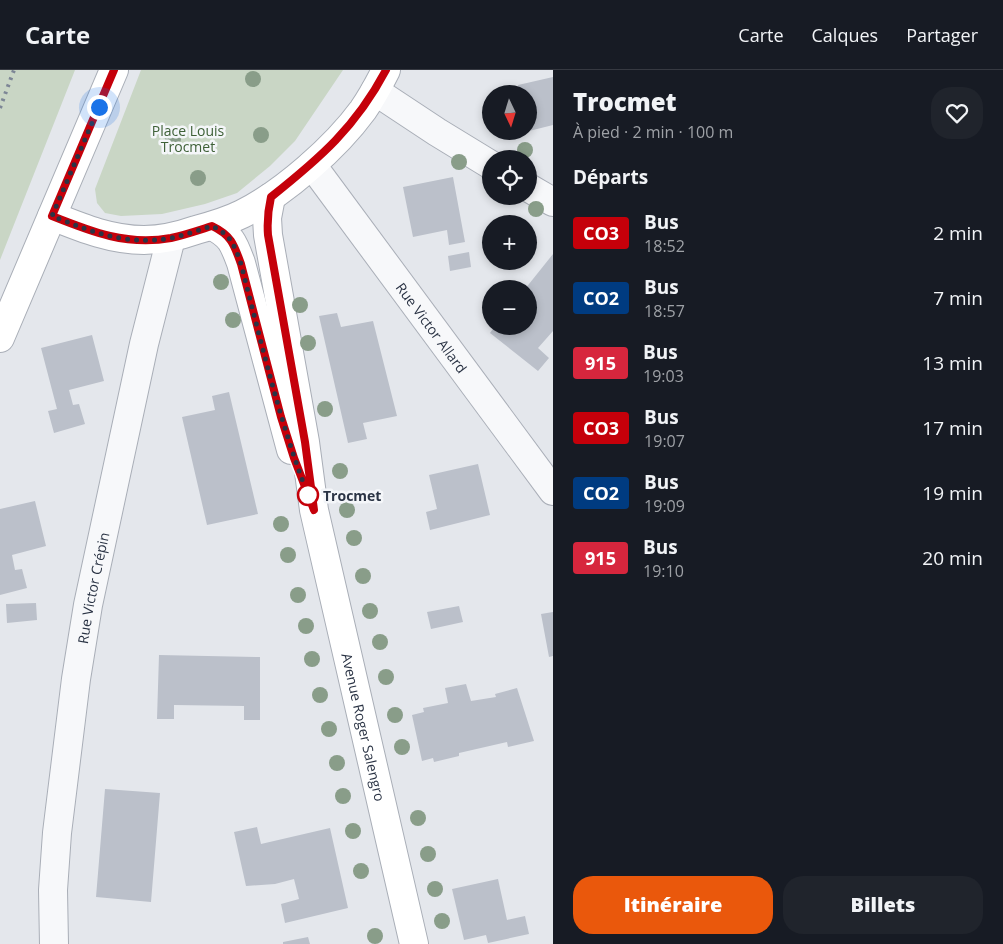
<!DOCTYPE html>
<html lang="fr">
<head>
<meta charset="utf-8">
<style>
	body { margin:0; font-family:"Open Sans",sans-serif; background:#20242c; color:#f1f3f6; height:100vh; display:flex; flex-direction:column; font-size:19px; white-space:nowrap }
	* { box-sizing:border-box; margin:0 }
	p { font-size:16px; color:#9ea1a6 }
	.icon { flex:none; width:28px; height:28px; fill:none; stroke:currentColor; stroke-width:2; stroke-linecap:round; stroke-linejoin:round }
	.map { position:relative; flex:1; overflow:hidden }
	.side { display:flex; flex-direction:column; background:#171b24; width:450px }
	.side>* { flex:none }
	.badge { padding:0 10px; border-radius:4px; font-size:18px; line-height:32px }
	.needle { width:32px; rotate:176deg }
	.buttons { position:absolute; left:482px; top:15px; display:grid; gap:10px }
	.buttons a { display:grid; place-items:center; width:55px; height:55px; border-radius:50%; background:#171b24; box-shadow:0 2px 8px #0003; font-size:25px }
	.you { position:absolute; width:25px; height:25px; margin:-12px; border:4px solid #fff; border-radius:50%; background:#1a73e8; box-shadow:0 0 0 8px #1a73e833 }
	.map>.badge { position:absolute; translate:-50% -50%; box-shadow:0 0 0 2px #fff }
	h2 { padding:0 20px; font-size:19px; line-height:45px }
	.round { display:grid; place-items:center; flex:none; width:52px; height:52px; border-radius:20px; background:#20242c }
	.headline { display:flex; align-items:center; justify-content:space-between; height:85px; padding:0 20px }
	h1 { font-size:24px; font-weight:800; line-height:38px }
	.primary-button { display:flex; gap:10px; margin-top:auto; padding:10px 20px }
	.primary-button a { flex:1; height:58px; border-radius:20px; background:#ea580c; color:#fff; font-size:20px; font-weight:800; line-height:58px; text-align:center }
	.primary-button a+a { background:#20242c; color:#f1f3f6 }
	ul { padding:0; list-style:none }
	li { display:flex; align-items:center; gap:15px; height:65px; padding:0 20px }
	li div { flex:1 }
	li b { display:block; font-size:19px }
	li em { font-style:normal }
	li .badge { min-width:55px; font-weight:700; text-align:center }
	header { display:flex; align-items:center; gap:30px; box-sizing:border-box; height:70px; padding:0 25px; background:#171b24; border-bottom:1px solid #363941 }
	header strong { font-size:24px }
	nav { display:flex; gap:28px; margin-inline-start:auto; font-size:18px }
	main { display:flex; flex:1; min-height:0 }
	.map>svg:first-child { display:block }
	.green { fill:#c9d6c5 }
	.building { fill:#bbc0ca }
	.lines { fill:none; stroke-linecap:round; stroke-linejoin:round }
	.street-casing { stroke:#a9aeb7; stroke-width:30 }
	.secondary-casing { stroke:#a9aeb7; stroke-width:30 }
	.street { stroke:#f7f8fa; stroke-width:28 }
	.secondary { stroke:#fff; stroke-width:28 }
	.rail { stroke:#7d8696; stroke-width:4; stroke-dasharray:2.5 5; stroke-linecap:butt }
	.tree { fill:#899d89 }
	.line-casing { stroke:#fff; stroke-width:11 }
	.line { stroke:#c5000a; stroke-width:8 }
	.walk { stroke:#2b3445; stroke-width:5; stroke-dasharray:0 9 }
	.stop-dot { fill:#fff; stroke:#c5000a; stroke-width:2.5 }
	.labels { text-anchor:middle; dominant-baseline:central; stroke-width:5; stroke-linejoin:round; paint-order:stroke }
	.park-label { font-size:14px; fill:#3f6138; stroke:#f4f6f9 }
	.street-label { font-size:14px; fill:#2b3445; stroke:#f4f6f9 }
	.stop-label { font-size:14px; font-weight:bold; fill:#2b3445; stroke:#f4f6f9; text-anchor:start }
</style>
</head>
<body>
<header>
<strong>Carte</strong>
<nav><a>Carte</a><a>Calques</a><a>Partager</a></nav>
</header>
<main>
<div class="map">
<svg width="553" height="874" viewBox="0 0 553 874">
	<rect width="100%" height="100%" fill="#e4e7ec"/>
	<path class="green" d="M 0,0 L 75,0 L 0,190 Z
		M 141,0 L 343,0 L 295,71 L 270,96 L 237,123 L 205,134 L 162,144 L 121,146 L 105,143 L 97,133 L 95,119 Z"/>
	<path class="building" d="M 553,7 L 553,55 L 529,61 L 529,24 L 520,24 L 518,15 Z
		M 453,107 L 465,172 L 449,175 L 447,160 L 413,167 L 403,117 Z
		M 469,182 L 471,197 L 450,201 L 448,186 Z
		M 553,184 L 553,261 L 538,278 L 549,288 L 538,301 L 490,263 L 495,256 L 529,256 L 529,219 L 525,219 Z
		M 337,243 L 341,257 L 373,251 L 397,346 L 363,353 L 367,369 L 348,373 L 319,246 Z
		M 92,265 L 104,311 L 69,320 L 73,335 L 79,334 L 85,354 L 54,363 L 48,341 L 57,339 L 41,278 Z
		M 229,322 L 258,444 L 207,455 L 182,347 L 215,340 L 212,326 Z
		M 478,394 L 490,445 L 430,460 L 426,442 L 437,439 L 429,405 Z
		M 35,431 L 46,476 L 12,485 L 15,500 L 22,499 L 27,518 L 0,525 L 0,439 Z
		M 36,533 L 37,550 L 7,553 L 6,534 Z
		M 459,536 L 463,552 L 431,559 L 427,542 Z
		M 553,542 L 553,586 L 549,587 L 541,544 Z
		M 159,585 L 260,587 L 260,650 L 244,650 L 244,636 L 174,635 L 174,649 L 157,649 Z
		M 466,614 L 471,631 L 496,627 L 495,624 L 517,618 L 534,671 L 508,677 L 507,672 L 459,683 L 459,686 L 434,692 L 433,688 L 422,691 L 412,645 L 424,642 L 423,638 L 448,633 L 445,618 Z
		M 105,719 L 160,723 L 151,832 L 96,827 Z
		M 257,757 L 261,774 L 330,758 L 348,838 L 285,853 L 281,834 L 299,829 L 294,809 L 275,814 L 246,816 L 234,762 Z
		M 498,809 L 507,850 L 525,846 L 529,864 L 488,873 L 486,865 L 464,870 L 452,819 Z
		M 308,867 L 310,874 L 283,874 L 283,872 Z"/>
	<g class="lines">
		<defs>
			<g id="street">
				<path d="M 375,21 L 437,62 L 491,95"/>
				<path id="s1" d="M 312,95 L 553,421"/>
				<path d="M 529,118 L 553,132"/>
				<path id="s2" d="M 54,874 L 53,820 L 57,763 L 76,609 L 88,535 L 144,274 L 171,168"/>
			</g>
			<g id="secondary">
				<path id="s3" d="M 271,127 L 267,148 L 268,165 L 305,372 L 314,440 L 414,874"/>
				<path d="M 52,146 C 82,158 111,170 144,170 C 162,170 179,166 196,160 C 211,156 228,151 242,144 C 284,123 336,77 363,40 C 372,27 379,14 386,0"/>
				<path d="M 212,156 C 231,165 234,174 241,193 L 291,380"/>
				<path d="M 0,268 L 114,0"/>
			</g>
		</defs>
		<use href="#street" class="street-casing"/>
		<use href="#secondary" class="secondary-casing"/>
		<use href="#street" class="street"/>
		<use href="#secondary" class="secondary"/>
		<path class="rail" d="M 0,38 L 14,0"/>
	</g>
	<g class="tree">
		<circle cx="253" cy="9" r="8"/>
		<circle cx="261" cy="65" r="8"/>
		<circle cx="173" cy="69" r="8"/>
		<circle cx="525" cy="80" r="8"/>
		<circle cx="459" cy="92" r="8"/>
		<circle cx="198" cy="108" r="8"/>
		<circle cx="536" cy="139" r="8"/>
		<circle cx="221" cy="212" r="8"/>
		<circle cx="300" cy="235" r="8"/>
		<circle cx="233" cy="250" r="8"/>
		<circle cx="308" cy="273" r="8"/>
		<circle cx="325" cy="339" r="8"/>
		<circle cx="340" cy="401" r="8"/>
		<circle cx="347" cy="440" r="8"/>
		<circle cx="281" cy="454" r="8"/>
		<circle cx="354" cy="468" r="8"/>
		<circle cx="288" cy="485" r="8"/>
		<circle cx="363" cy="506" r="8"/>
		<circle cx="298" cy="525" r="8"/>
		<circle cx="370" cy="541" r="8"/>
		<circle cx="306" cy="556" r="8"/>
		<circle cx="380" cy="572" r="8"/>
		<circle cx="312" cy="589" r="8"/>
		<circle cx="386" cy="607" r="8"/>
		<circle cx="320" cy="625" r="8"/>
		<circle cx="395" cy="645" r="8"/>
		<circle cx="329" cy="659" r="8"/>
		<circle cx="402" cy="677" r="8"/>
		<circle cx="337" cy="693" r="8"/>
		<circle cx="343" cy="726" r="8"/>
		<circle cx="418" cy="748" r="8"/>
		<circle cx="353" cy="761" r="8"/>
		<circle cx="428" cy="784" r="8"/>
		<circle cx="361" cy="801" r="8"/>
		<circle cx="435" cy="819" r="8"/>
		<circle cx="442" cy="851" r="8"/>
		<circle cx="375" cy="866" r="8"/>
	</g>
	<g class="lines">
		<defs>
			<path id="line" d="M 114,0 L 52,146 C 92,162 127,176 171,168 C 185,165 199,160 212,156 C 231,165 234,174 241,194 L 281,347 L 294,388 L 314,440 L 305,372 L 268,165 C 267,152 268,140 271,127 C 320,88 356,57 386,0"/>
		</defs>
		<use href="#line" class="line-casing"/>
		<use href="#line" class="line"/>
		<path class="walk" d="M 99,37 L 52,146 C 92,162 127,176 171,168 C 185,165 199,160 212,156 C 231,165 234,174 241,194 C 261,271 279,350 308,425"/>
	</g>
	<circle class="stop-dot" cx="308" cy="425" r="10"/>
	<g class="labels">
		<g class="park-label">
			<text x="188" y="60">Place Louis<tspan x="188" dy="16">Trocmet</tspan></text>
		</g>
		<g class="street-label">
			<text stroke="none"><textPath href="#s1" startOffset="202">Rue Victor Allard</textPath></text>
			<text stroke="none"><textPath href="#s2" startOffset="359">Rue Victor Crépin</textPath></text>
			<text stroke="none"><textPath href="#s3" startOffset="540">Avenue Roger Salengro</textPath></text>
		</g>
		<g class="stop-label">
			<text x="323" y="425">Trocmet</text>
		</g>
	</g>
</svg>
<div class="buttons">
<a><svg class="needle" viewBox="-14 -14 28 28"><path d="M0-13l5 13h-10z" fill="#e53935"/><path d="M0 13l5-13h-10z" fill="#9ea1a6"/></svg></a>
<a><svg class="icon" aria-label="locate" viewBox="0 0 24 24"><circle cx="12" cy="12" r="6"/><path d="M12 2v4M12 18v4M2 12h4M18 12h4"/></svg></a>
<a>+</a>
<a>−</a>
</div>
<div class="you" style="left:99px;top:37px"></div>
</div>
<section class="side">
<div class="headline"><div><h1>Trocmet</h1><p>À pied · 2 min · 100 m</p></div><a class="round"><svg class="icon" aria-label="heart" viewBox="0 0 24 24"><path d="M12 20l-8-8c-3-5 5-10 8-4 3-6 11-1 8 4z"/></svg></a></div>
<h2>Départs</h2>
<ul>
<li><span class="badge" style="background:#c5000a;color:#fff">CO3</span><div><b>Bus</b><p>18:52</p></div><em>2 min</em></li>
<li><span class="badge" style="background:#003b80;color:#fff">CO2</span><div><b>Bus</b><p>18:57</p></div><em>7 min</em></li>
<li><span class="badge" style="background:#d7263d;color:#fff">915</span><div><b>Bus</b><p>19:03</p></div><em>13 min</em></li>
<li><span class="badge" style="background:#c5000a;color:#fff">CO3</span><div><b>Bus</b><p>19:07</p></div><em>17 min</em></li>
<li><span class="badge" style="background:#003b80;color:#fff">CO2</span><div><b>Bus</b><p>19:09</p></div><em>19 min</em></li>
<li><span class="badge" style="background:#d7263d;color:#fff">915</span><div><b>Bus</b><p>19:10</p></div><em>20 min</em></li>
</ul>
<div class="primary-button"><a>Itinéraire</a><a>Billets</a></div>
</section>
</main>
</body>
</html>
